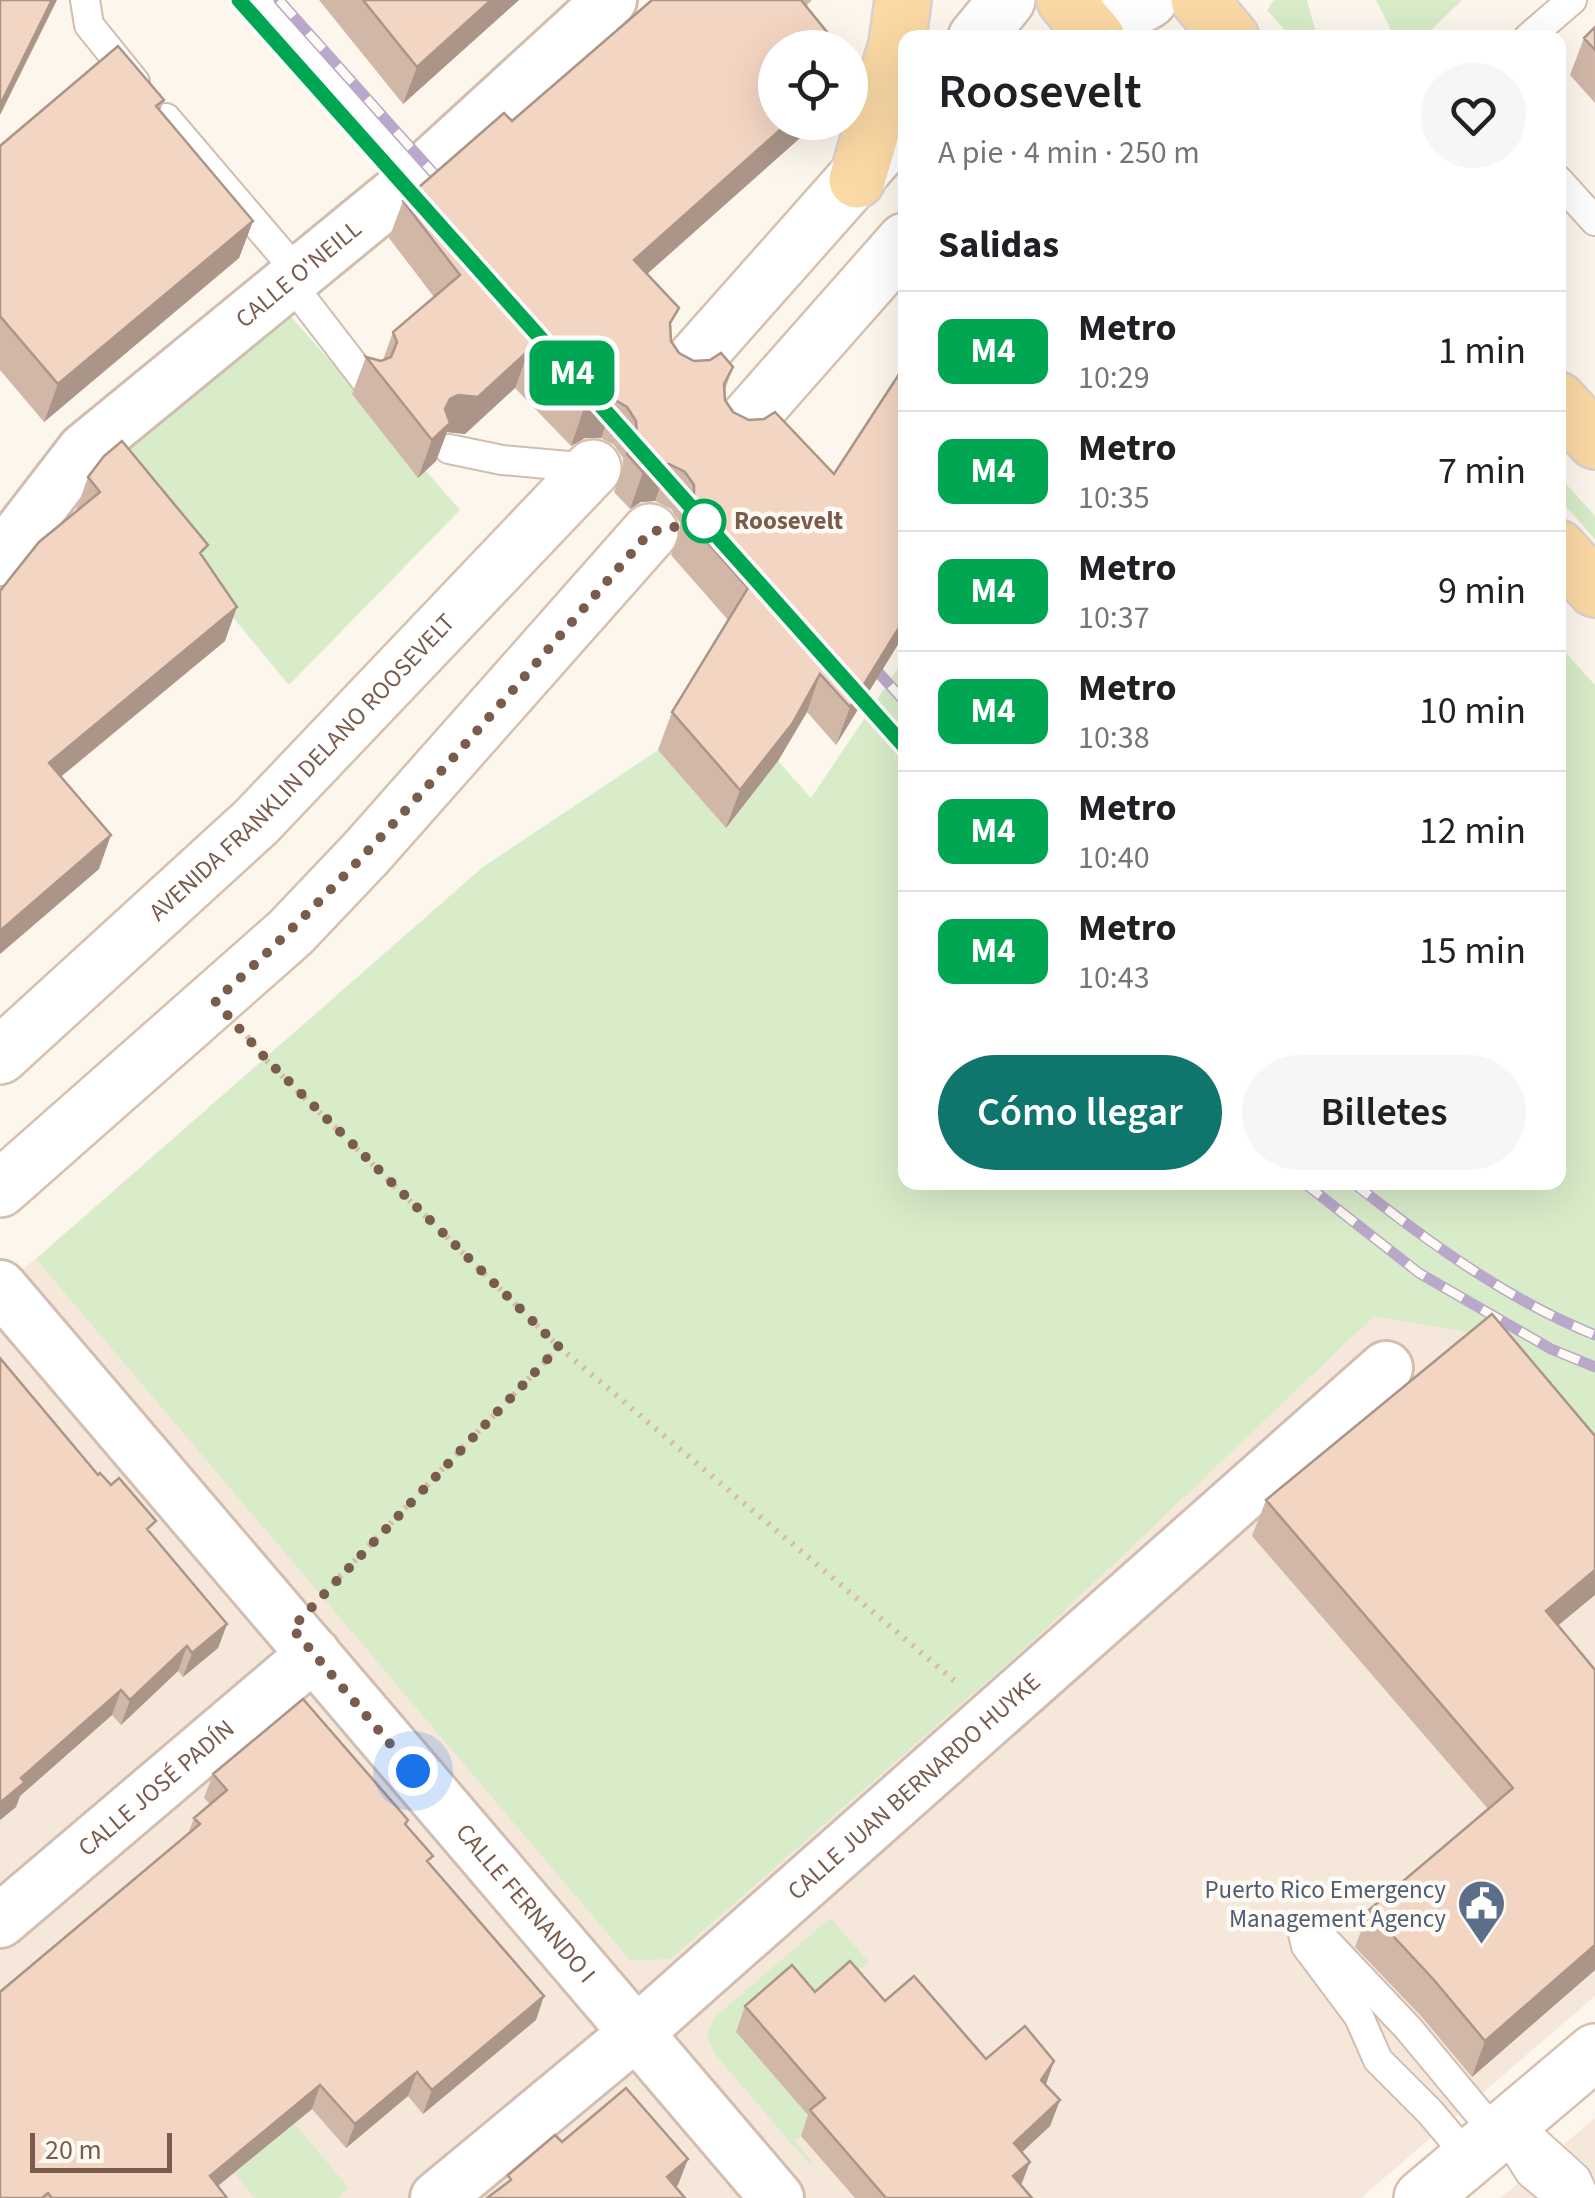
<!DOCTYPE html>
<html lang="es">
<head>
<meta charset="utf-8">
<style>
	body { margin:0; font-family:"Source Sans 3",sans-serif; background:#f6f6f6; color:#202124; height:100vh; display:flex; flex-direction:column; font-size:38px; white-space:nowrap }
	* { box-sizing:border-box; margin:0 }
	p { font-size:32px; color:#757577 }
	.icon { flex:none; width:55px; height:55px; fill:none; stroke:currentColor; stroke-width:2; stroke-linecap:round; stroke-linejoin:round }
	.map { position:relative; flex:1; overflow:hidden }
	.drawer { position:absolute; left:898px; top:30px; width:668px; height:1160px; display:flex; flex-direction:column; background:#fff; border-radius:20px; box-shadow:0 10px 40px #0002 }
	.drawer>* { flex:none }
	.badge { padding:0 20px; border-radius:15px; font-size:35px; line-height:65px }
	.fabs { position:absolute; left:758px; top:30px; display:grid; gap:20px }
	.fabs a { display:grid; place-items:center; width:110px; height:110px; border-radius:50%; background:#fff; box-shadow:0 10px 40px #0002; font-size:50px }
	.scale { position:absolute; left:30px; bottom:25px; width:142px; box-sizing:border-box; padding-left:10px; border:5px solid #7a5c4d; border-top:0; font-size:28px; line-height:35px; white-space:nowrap; color:#7a5c4d; -webkit-text-stroke:8px #fffaf3; paint-order:stroke }
	.you { position:absolute; width:50px; height:50px; margin:-25px; border:8px solid #fff; border-radius:50%; background:#1a73e8; box-shadow:0 0 0 15px #1a73e833 }
	.map>.badge { position:absolute; translate:-50% -50%; box-shadow:0 0 0 5px #fff }
	h2 { padding:0 40px; font-size:38px; line-height:90px }
	.round { display:grid; place-items:center; flex:none; width:105px; height:105px; border-radius:52px; background:#f6f6f6 }
	.summary { display:flex; align-items:center; justify-content:space-between; height:170px; padding:0 40px }
	h1 { font-size:48px; font-weight:600; line-height:75px }
	.action { display:flex; gap:20px; margin-top:auto; padding:20px 40px }
	.action a { flex:1; height:115px; border-radius:60px; background:#0f766e; color:#fff; font-size:40px; font-weight:600; line-height:115px; text-align:center }
	.action a+a { background:#f6f6f6; color:#202124 }
	ul { padding:0; list-style:none }
	li { display:flex; align-items:center; gap:30px; height:120px; padding:0 40px; border-top:2px solid #e0e0e0 }
	li div { flex:1 }
	li b { display:block; font-size:38px }
	li em { font-style:normal }
	li .badge { min-width:110px; font-weight:700; text-align:center }
	.map>svg:first-child { display:block }
	.residential { fill:#f5e8da }
	.green { fill:#d8ecc9 }
	.lines { fill:none; stroke-linecap:round; stroke-linejoin:round }
	.lane-casing { stroke:#d1beb0; stroke-width:32 }
	.street-casing { stroke:#d1beb0; stroke-width:58 }
	.secondary-casing { stroke:#d6c0b0; stroke-width:60 }
	.primary-casing { stroke:#dad1cd; stroke-width:60 }
	.path { stroke:#d9b8a5; stroke-width:6; stroke-dasharray:2.5 8; stroke-linecap:butt }
	.lane { stroke:#fff; stroke-width:28 }
	.street { stroke:#fff; stroke-width:52 }
	.secondary { stroke:#fff; stroke-width:55 }
	.primary { stroke:#fbd9a5; stroke-width:55 }
	.rail-casing { stroke:#b9a8c9; stroke-width:11 }
	.rail { stroke:#fffaf3; stroke-width:8; stroke-dasharray:22; stroke-linecap:butt }
	.wall { fill:#d1b7a8 }
	.shaded-wall { fill:#aa9588 }
	.building { fill:#f3d5c3; stroke:#aa9588; stroke-width:2.5 }
	.line-casing { stroke:#fff; stroke-width:22 }
	.line { stroke:#00a651; stroke-width:15 }
	.walk { stroke:#7a5c4d; stroke-width:10; stroke-dasharray:0 18 }
	.stop-dot { fill:#fff; stroke:#00a651; stroke-width:5 }
	.labels { text-anchor:middle; dominant-baseline:central; stroke-width:9; stroke-linejoin:round; paint-order:stroke }
	.street-label { font-size:25px; fill:#7a5c4d; stroke:#fffaf3 }
	.stop-label { font-size:25px; font-weight:bold; fill:#7a5c4d; stroke:#fffaf3; text-anchor:start }
	.service-label { font-size:25px; fill:#4e5e75; stroke:#fffaf3; text-anchor:end }
</style>
</head>
<body>
<div class="map">
<svg width="1595" height="2198" viewBox="0 0 1595 2198">
	<rect width="100%" height="100%" fill="#fdf6ec"/>
	<path class="residential" d="M 778,761 L 905,1182 L 1479,1334 L 1595,1455 L 1595,1996 L 1361,2198 L 0,2198 L 0,1285 L 36,1259 L 483,867 L 726,828 Z
		M 1595,2118 L 1595,2198 L 1500,2198 L 1530,2173 Z"/>
	<path class="green" d="M 1274,0 L 1307,0 L 1317,37 L 1291,37 L 1267,10 Z
		M 1376,0 L 1462,0 L 1424,37 L 1395,38 Z
		M 288,313 L 460,510 L 289,685 L 105,463 Z
		M 1558,475 L 1595,516 L 1595,539 L 1558,498 Z
		M 1558,644 L 1595,685 L 1595,1455 L 1479,1334 L 1374,1316 L 1036,1638 L 671,1959 L 630,1960 L 36,1259 L 483,867 L 658,750 L 778,761 L 811,798 L 905,658 L 905,1182 L 1558,1182 Z
		M 830,1918 L 869,1962 L 806,2018 L 816,2124 L 795,2141 L 812,2161 L 809,2164 L 715,2054 L 707,2036 L 713,2019 Z
		M 234,2052 L 349,2188 L 337,2198 L 255,2198 L 234,2173 L 258,2154 L 242,2134 Z"/>
	<g class="lines">
		<defs>
			<path id="lane" d="M 85,0 L 89,25 L 135,82
				M 257,0 L 418,176
				M 1528,38 L 1572,0
				M 166,118 L 299,274
				M 1558,180 L 1595,221
				M 289,281 L 366,381
				M 449,449 L 502,460 L 591,468
				M 1302,1929 L 1306,1946 L 1359,2017 L 1378,2060 L 1430,2112 L 1469,2158
				M 1302,1929 L 1321,1936 L 1408,2028 L 1497,2135
				M 1513,2121 L 1576,2178 L 1585,2198
				M 1503,2130 L 1530,2173 L 1560,2198"/>
			<g id="street">
				<path id="s1" d="M 0,559 L 84,450 L 418,176 L 610,0"/>
				<path id="s2" d="M 0,1287 L 777,2198"/>
				<path id="s3" d="M 0,1921 L 314,1654"/>
				<path id="s4" d="M 437,2198 L 635,2034 L 1386,1368"/>
			</g>
			<g id="secondary">
				<path d="M 1092,32 L 1149,0"/>
				<path d="M 976,38 L 1007,0"/>
				<path d="M 687,368 L 905,122"/>
				<path d="M 741,427 L 905,241"/>
				<path id="s5" d="M 0,1056 L 256,822 L 593,468"/>
				<path d="M 0,1189 L 290,933 L 366,853 L 650,532"/>
				<path d="M 1422,2198 L 1595,2052"/>
			</g>
			<path id="primary" d="M 1065,0 L 1097,38
				M 1199,0 L 1231,38
				M 857,180 L 897,44 L 903,0
				M 1558,400 L 1595,441
				M 1558,548 L 1595,589"/>
		</defs>
		<use href="#lane" class="lane-casing"/>
		<use href="#street" class="street-casing"/>
		<use href="#secondary" class="secondary-casing"/>
		<use href="#primary" class="primary-casing"/>
		<path class="path" d="M 247,1036 L 265,1059 L 559,1347 L 323,1594
			M 559,1347 L 956,1682"/>
		<use href="#lane" class="lane"/>
		<use href="#street" class="street"/>
		<use href="#secondary" class="secondary"/>
		<use href="#primary" class="primary"/>
		<defs>
			<path id="rail" d="M 239,0 L 428,213
				M 279,0 L 452,194
				M 861,653 L 905,702
				M 845,679 L 905,747
				M 1303,1182 L 1419,1273 L 1551,1349 L 1595,1367
				M 1352,1182 C 1427,1241 1506,1299 1595,1335"/>
		</defs>
		<use href="#rail" class="rail-casing"/>
		<use href="#rail" class="rail"/>
	</g>
	<path class="wall" d="M 319,0 L 519,0 L 403,104 Z
		M 652,0 L 812,0 L 806,6 L 775,122 L 818,122 L 647,274 L 671,330 L 671,341 L 679,353 L 694,361 L 733,367 L 725,390 L 725,400 L 905,633 L 836,745 L 807,712 L 778,761 L 726,828 L 658,750 L 672,712 L 728,620 L 671,555 L 680,531 L 680,523 L 671,509 L 655,501 L 641,502 L 630,509 L 614,492 L 623,466 L 623,458 L 614,445 L 601,438 L 585,438 L 571,446 L 515,388 L 465,434 L 447,432 L 436,461 L 418,478 L 352,394 L 366,357 L 381,361 L 383,360 L 393,332 L 434,297 L 389,238 L 403,201 L 512,121 Z
		M 1595,27 L 1595,103 L 1570,75 L 1584,38 Z
		M 164,100 L 160,111 L 253,221 L 239,258 L 44,422 L 0,370 L 0,146 Z
		M 88,477 L 204,559 L 225,641 L 61,777 L 99,869 L 0,954 L 76,510 Z
		M 0,1358 L 98,1475 L 151,1534 L 227,1624 L 218,1648 L 183,1677 L 178,1671 L 121,1725 L 112,1715 L 20,1796 L 16,1807 L 0,1820 Z
		M 1266,1500 L 1558,1626 L 1595,1670 L 1595,1970 L 1472,2077 L 1421,2016 L 1355,1947 L 1369,1910 L 1488,1809 L 1252,1536 Z
		M 213,1774 L 408,1820 L 407,1825 L 430,1864 L 536,2020 L 423,2114 L 408,2096 L 346,2148 L 312,2109 L 218,2186 L 227,2198 L 0,2198 L 188,1834 L 194,1818 L 210,1804 L 204,1798 Z
		M 815,1992 L 885,2001 L 986,2059 L 1045,2085 L 1060,2100 L 1050,2126 L 1022,2152 L 1021,2185 L 1032,2198 L 855,2198 L 801,2136 L 808,2115 L 736,2032 L 745,2006 Z"/>
	<path class="shaded-wall" d="M 52,0 L 57,0 L 0,115 L 0,105 Z
		M 491,0 L 519,0 L 403,104 L 417,67 Z
		M 789,122 L 818,122 L 620,298 L 634,260 Z
		M 253,221 L 239,258 L 44,422 L 58,384 Z
		M 529,350 L 515,388 L 465,434 L 447,432 L 436,461 L 418,478 L 432,440 L 450,399 Z
		M 599,400 L 615,400 L 601,438 L 585,438 L 571,446 L 584,408 Z
		M 669,464 L 655,501 L 641,502 L 630,509 L 643,472 L 655,465 Z
		M 237,607 L 225,641 L 37,796 L 49,763 Z
		M 905,618 L 905,633 L 836,745 L 850,707 Z
		M 820,674 L 807,712 L 778,761 L 726,828 L 740,790 Z
		M 111,835 L 99,869 L 0,954 L 0,931 Z
		M 1595,1570 L 1595,1595 L 1532,1647 L 1546,1611 Z
		M 227,1624 L 218,1648 L 183,1677 L 192,1653 Z
		M 187,1646 L 178,1671 L 121,1725 L 130,1700 Z
		M 121,1690 L 112,1715 L 20,1796 L 16,1807 L 0,1820 L 0,1803 L 21,1778 Z
		M 1595,1945 L 1595,1970 L 1472,2077 L 1485,2041 Z
		M 544,1996 L 536,2020 L 423,2114 L 432,2090 Z
		M 1054,2061 L 1045,2087 L 1041,2080 Z
		M 417,2072 L 408,2096 L 346,2148 L 355,2124 Z
		M 320,2085 L 312,2109 L 203,2198 L 210,2176 Z
		M 1060,2100 L 1050,2126 L 1004,2169 L 1014,2143 Z
		M 688,2159 L 678,2185 L 663,2198 L 667,2177 Z
		M 1030,2162 L 1020,2188 L 1013,2176 Z"/>
	<path class="building" d="M 0,0 L 52,0 L 0,105 Z
		M 363,0 L 491,0 L 417,67 Z
		M 652,0 L 801,0 L 840,48 L 775,48 L 775,122 L 789,122 L 634,260 L 679,308 L 670,323 L 671,341 L 679,353 L 694,361 L 710,360 L 721,353 L 733,367 L 724,384 L 725,400 L 733,412 L 749,420 L 764,419 L 775,412 L 834,474 L 905,365 L 905,618 L 850,707 L 820,674 L 792,724 L 740,790 L 672,712 L 748,588 L 685,517 L 694,500 L 694,485 L 685,472 L 669,464 L 655,465 L 643,472 L 627,454 L 637,437 L 636,421 L 627,407 L 615,400 L 599,400 L 584,408 L 529,350 L 478,397 L 458,395 L 450,399 L 445,409 L 450,423 L 432,440 L 366,357 L 381,361 L 391,357 L 397,342 L 393,332 L 460,275 L 403,201 L 504,113 L 512,121 Z
		M 1595,27 L 1595,50 L 1584,38 Z
		M 118,46 L 164,100 L 156,106 L 253,221 L 58,384 L 0,316 L 0,146 Z
		M 122,441 L 208,545 L 200,553 L 237,607 L 49,763 L 111,835 L 0,931 L 0,591 L 39,542 L 100,492 L 88,477 L 104,456 Z
		M 1492,1314 L 1595,1436 L 1595,1570 L 1546,1611 L 1595,1670 L 1595,1945 L 1485,2041 L 1434,1980 L 1369,1910 L 1513,1788 L 1266,1500 Z
		M 0,1358 L 98,1475 L 100,1473 L 111,1485 L 119,1478 L 156,1521 L 147,1529 L 227,1624 L 192,1653 L 187,1646 L 130,1700 L 121,1690 L 21,1778 L 25,1782 L 0,1803 Z
		M 303,1699 L 408,1820 L 405,1824 L 433,1856 L 427,1861 L 544,1996 L 432,2090 L 417,2072 L 355,2124 L 320,2085 L 210,2176 L 227,2198 L 52,2198 L 48,2193 L 42,2198 L 0,2198 L 0,1992 L 200,1824 L 194,1818 L 227,1790 L 213,1774 Z
		M 850,1961 L 885,2001 L 914,1976 L 986,2059 L 1025,2026 L 1054,2061 L 1041,2080 L 1060,2100 L 1014,2143 L 1030,2162 L 1013,2176 L 1032,2198 L 886,2198 L 810,2110 L 825,2098 L 745,2006 L 792,1965 L 815,1992 Z
		M 626,2088 L 688,2159 L 667,2177 L 685,2198 L 487,2198 L 511,2180 L 508,2175 L 555,2135 L 562,2142 Z"/>
	<g class="lines">
		<defs>
			<path id="line" d="M 239,0 L 905,747"/>
		</defs>
		<use href="#line" class="line-casing"/>
		<use href="#line" class="line"/>
		<path class="walk" d="M 413,1771 L 292,1628 L 559,1347 L 266,1059 L 215,1001 C 373,859 510,692 650,532 L 704,521"/>
	</g>
	<defs>
		<symbol id="civic-pin" viewBox="-11 -11 22 30"><path d="M0 17L-7.5 6A9.5 9.5 0 1 1 7.5 6Z" fill="#5c6f8a" stroke="#fffaf3"/><path d="M-.6-6.5H3V-4.5H.6V-3L4-1V1h2V6H-6V1h2V-1L-.6-3ZM-1.2 2.5V6h2.4V2.5Z" fill="#fff"/></symbol>
	</defs>
	<g fill-rule="evenodd">
		<use href="#civic-pin" x="1454" y="1876" width="55" height="75"/>
	</g>
	<circle class="stop-dot" cx="704" cy="521" r="20"/>
	<g class="labels">
		<g class="street-label">
			<text stroke="none"><textPath href="#s1" startOffset="415">CALLE O'NEILL</textPath></text>
			<text stroke="none"><textPath href="#s5" startOffset="418">AVENIDA FRANKLIN DELANO ROOSEVELT</textPath></text>
			<text stroke="none"><textPath href="#s4" startOffset="630">CALLE JUAN BERNARDO HUYKE</textPath></text>
			<text stroke="none"><textPath href="#s3" startOffset="205">CALLE JOSÉ PADÍN</textPath></text>
			<text stroke="none"><textPath href="#s2" startOffset="810">CALLE FERNANDO I</textPath></text>
		</g>
		<g class="stop-label">
			<text x="734" y="521">Roosevelt</text>
		</g>
		<g class="service-label">
			<text x="1446" y="1890">Puerto Rico Emergency<tspan x="1446" dy="29">Management Agency</tspan></text>
		</g>
	</g>
</svg>
<div class="fabs">
<a><svg class="icon" aria-label="locate" viewBox="0 0 24 24"><circle cx="12" cy="12" r="6"/><path d="M12 2v4M12 18v4M2 12h4M18 12h4"/></svg></a>
</div>
<div class="scale">20 m</div>
<div class="you" style="left:413px;top:1771px"></div>
<b class="badge" style="left:572px;top:373px;background:#00a651;color:#fff">M4</b>
<section class="drawer">
<div class="summary"><div><h1>Roosevelt</h1><p>A pie · 4 min · 250 m</p></div><a class="round"><svg class="icon" aria-label="heart" viewBox="0 0 24 24"><path d="M12 20l-8-8c-3-5 5-10 8-4 3-6 11-1 8 4z"/></svg></a></div>
<h2>Salidas</h2>
<ul>
<li><span class="badge" style="background:#00a651;color:#fff">M4</span><div><b>Metro</b><p>10:29</p></div><em>1 min</em></li>
<li><span class="badge" style="background:#00a651;color:#fff">M4</span><div><b>Metro</b><p>10:35</p></div><em>7 min</em></li>
<li><span class="badge" style="background:#00a651;color:#fff">M4</span><div><b>Metro</b><p>10:37</p></div><em>9 min</em></li>
<li><span class="badge" style="background:#00a651;color:#fff">M4</span><div><b>Metro</b><p>10:38</p></div><em>10 min</em></li>
<li><span class="badge" style="background:#00a651;color:#fff">M4</span><div><b>Metro</b><p>10:40</p></div><em>12 min</em></li>
<li><span class="badge" style="background:#00a651;color:#fff">M4</span><div><b>Metro</b><p>10:43</p></div><em>15 min</em></li>
</ul>
<div class="action"><a>Cómo llegar</a><a>Billetes</a></div>
</section>
</div>
</body>
</html>
